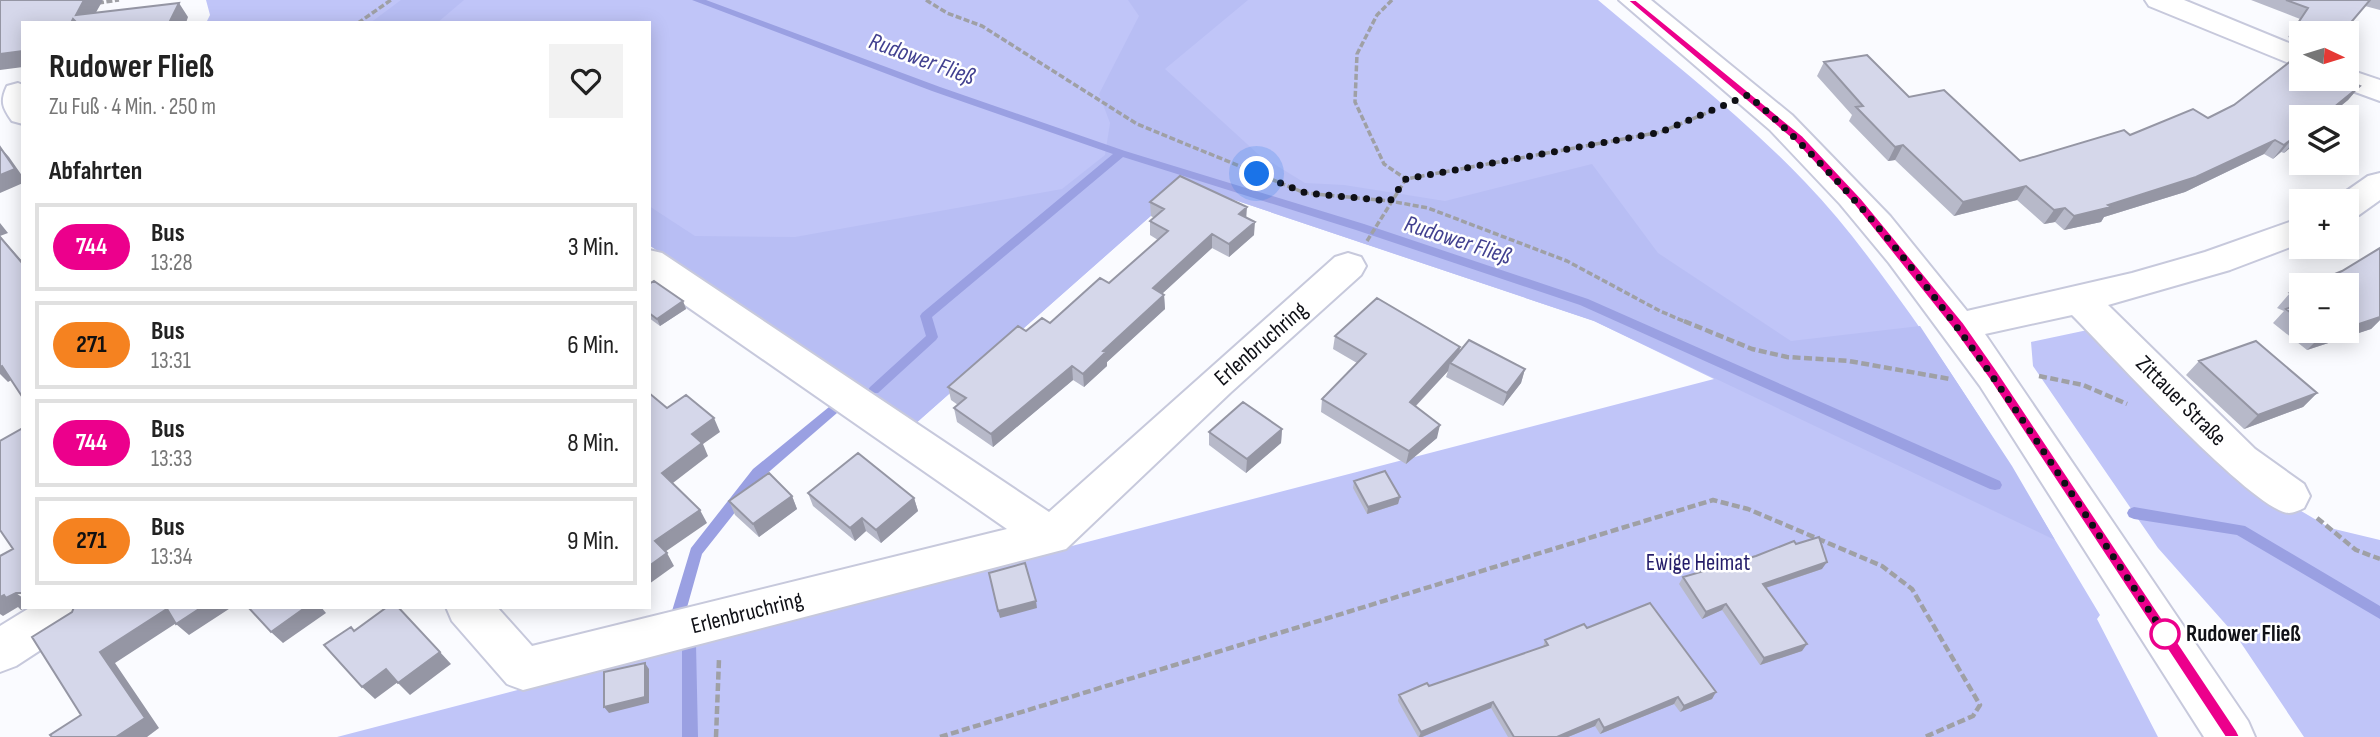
<!DOCTYPE html>
<html lang="de">
<head>
<meta charset="utf-8">
<style>
	body { margin:0; font-family:"Sofia Sans Condensed",sans-serif; background:#f2f2f2; color:#222; height:100vh; display:flex; flex-direction:column; font-size:26px; white-space:nowrap }
	* { box-sizing:border-box; margin:0 }
	p { font-size:23px; color:#767676 }
	.icon { flex:none; width:38px; height:38px; fill:none; stroke:currentColor; stroke-width:2; stroke-linecap:round; stroke-linejoin:round }
	.map { position:relative; flex:1; overflow:hidden }
	.panel { position:absolute; left:21px; top:21px; width:630px; height:588px; display:flex; flex-direction:column; background:#fff; border-radius:0px; box-shadow:0 4px 18px #0003 }
	.panel>* { flex:none }
	.badge { padding:0 14px; border-radius:23px; font-size:24px; line-height:46px }
	.needle { width:46px; rotate:94deg }
	.tools { position:absolute; left:2289px; top:21px; display:grid; gap:14px }
	.tools a { display:grid; place-items:center; width:70px; height:70px; border-radius:0px; background:#fff; box-shadow:0 4px 18px #0003; font-size:35px }
	.you { position:absolute; width:35px; height:35px; margin:-18px; border:5px solid #fff; border-radius:50%; background:#1a73e8; box-shadow:0 0 0 10px #1a73e833 }
	.map>.badge { position:absolute; translate:-50% -50%; box-shadow:0 0 0 4px #fff }
	h2 { padding:0 28px; font-size:26px; line-height:63px }
	.round { display:grid; place-items:center; flex:none; width:74px; height:74px; border-radius:0px; background:#f2f2f2 }
	.head { display:flex; align-items:center; justify-content:space-between; height:119px; padding:0 28px }
	h1 { font-size:33px; font-weight:700; line-height:52px }
	ul { padding:0; list-style:none }
	li { display:flex; align-items:center; gap:21px; height:88px; margin:0 14px 10px; padding:0 14px; border:4px solid #e0e0e0; border-radius:0px }
	li div { flex:1 }
	li b { display:block; font-size:26px }
	li em { font-style:normal }
	li .badge { min-width:77px; font-weight:700; text-align:center }
	.map>svg:first-child { display:block }
	.green { fill:#c0c5f8 }
	.forest { fill:#b8bef4 }
	.lines { fill:none; stroke-linecap:round; stroke-linejoin:round }
	.stream { fill:#9aa0e2; fill-rule:evenodd }
	.minor-casing { stroke:#c7c9dc; stroke-width:4 }
	.path-far1 { stroke:#9fa0a5; stroke-width:3.5; stroke-dasharray:6 2.5; stroke-linecap:butt }
	.path { stroke:#9fa0a5; stroke-width:4.5; stroke-dasharray:8 3.5; stroke-linecap:butt }
	.minor { fill:#fff; fill-rule:evenodd }
	.wall { fill:#b7b9c9 }
	.shaded-wall { fill:#9596a4 }
	.building { fill:#d5d7ea; stroke:#9596a4; stroke-width:2 }
	.line { fill:#ec008c; stroke:#fff; stroke-width:2 }
	.walk { stroke:#0f1016; stroke-width:7; stroke-dasharray:0 12.6 }
	.stop-dot { fill:#fff; stroke:#ec008c; stroke-width:3.5 }
	.labels { text-anchor:middle; dominant-baseline:central; stroke-width:5; stroke-linejoin:round; paint-order:stroke }
	.street-label { font-size:23px; fill:#0f1016; stroke:#fff }
	.park-label { font-size:23px; fill:#251d69; stroke:#fff }
	.stop-label { font-size:23px; font-weight:bold; fill:#0f1016; stroke:#fff; text-anchor:start }
	.water-label { font-size:24px; font-style:italic; fill:#424190; stroke:#fff }
</style>
</head>
<body>
<div class="map">
<svg width="2380" height="737" viewBox="0 0 2380 737">
	<rect width="100%" height="100%" fill="#fafbff"/>
	<path class="green" d="M 206,0 L 1598,0 C 1668,59 1742,116 1805,182 C 1837,215 1865,252 1892,289 C 1969,393 2034,505 2100,615 L 2097,619 L 2158,737 L 337,737 L 1714,379 L 1594,321 L 1187,184 L 915,424 L 649,245 L 649,23 L 206,23 L 210,15 Z
		M 2097,328 L 2296,508 L 2330,528 L 2380,540 L 2380,737 L 2304,737 L 2237,637 L 2158,548 L 2033,366 L 2031,342 Z"/>
	<path class="forest" d="M 401,0 L 464,0 L 437,23 L 370,23 Z
		M 1128,0 L 1248,0 L 1165,69 L 1258,154 L 1305,183 L 1344,185 L 1445,201 L 1592,164 L 1658,253 L 1791,341 L 1920,326 L 2012,466 L 2055,540 L 1594,321 L 1187,184 L 915,424 L 649,245 L 649,206 L 695,236 L 795,237 L 1062,189 L 1105,155 L 1110,123 L 1099,94 L 1139,16 Z"/>
	<g class="lines">
		<path class="stream" d="M 692,0 L 706,0 L 940,87 L 1125,151 L 1364,224 L 1588,299 L 2000,481 L 2002,485 L 2000,489 L 1995,490 L 1990,489 L 1580,305 L 1356,230 L 1123,157 L 932,317 L 938,337 L 936,340 L 878,393 L 870,393 L 868,390 L 870,387 L 926,336 L 920,316 L 922,313 L 1113,154 L 932,91 Z
			M 833,405 L 837,407 L 839,410 L 837,413 L 763,477 L 702,554 L 686,611 L 684,615 L 679,617 L 674,615 L 672,611 L 691,548 L 753,469 L 829,407 Z
			M 2134,507 L 2245,526 L 2380,606 L 2380,619 L 2237,535 L 2134,519 L 2129,517 L 2127,513 L 2129,509 Z
			M 689,637 L 694,639 L 696,644 L 698,737 L 682,737 L 682,644 L 684,639 Z"/>
		<defs>
			<path id="minor" d="M 1619,0 L 1651,0 L 1792,115 L 1890,216 L 1967,311 L 2132,273 L 2205,252 L 2301,218 L 2301,243 L 2230,270 L 2108,305 L 2255,449 L 2304,484 L 2310,496 L 2304,508 C 2300,510 2293,513 2289,513 C 2254,512 2104,347 2072,315 L 1985,334 L 2248,721 L 2255,737 L 2204,737 L 1980,386 L 1889,263 L 1840,204 L 1770,130 Z
				M 2145,0 L 2184,0 L 2301,48 L 2301,68 L 2149,6 Z
				M 2347,69 L 2380,80 L 2380,101 L 2336,85 L 2332,79 L 2347,79 Z
				M 18,83 L 23,85 L 23,124 L 12,121 C 2,107 0,101 7,86 Z
				M 2380,173 L 2380,200 L 2359,215 L 2347,218 L 2347,201 L 2333,201 L 2335,199 L 2368,176 Z
				M 649,250 L 662,253 L 1049,512 L 1335,257 L 1348,253 L 1361,257 L 1366,266 L 1361,275 L 1230,393 L 1066,549 L 523,690 L 507,684 L 452,621 L 446,607 L 497,607 L 532,646 L 1007,529 L 649,280 Z
				M 31,607 L 91,607 L 85,621 L 16,666 L 0,672 L 0,626 Z"/>
		</defs>
		<use href="#minor" class="minor-casing"/>
		<path class="path-far1" d="M 926,0 L 947,13 L 982,26 L 1137,124 L 1305,193 L 1390,201 L 1428,208 L 1567,261 L 1660,311 L 1688,323
			M 1392,0 L 1377,15 L 1357,54 L 1355,102 L 1384,164 L 1406,179 L 1661,132 L 1716,109
			M 98,3 L 119,0
			M 358,23 L 391,0
			M 1367,241 L 1406,179"/>
		<path class="path" d="M 1684,321 L 1752,349 L 1787,357 L 1849,361 L 1950,379
			M 2039,376 L 2083,385 L 2127,404
			M 2317,518 L 2356,550 L 2380,559
			M 716,737 L 719,659
			M 940,737 L 1713,500 L 1748,509 L 1882,566 L 1912,589 L 1980,705 L 1973,716 L 1925,737"/>
		<use href="#minor" class="minor"/>
	</g>
	<path class="wall" d="M 2251,0 L 2380,0 L 2380,10 L 2365,6 L 2342,33 L 2301,33 L 2301,42 L 2288,37 L 2300,19 Z
		M 1824,62 L 1909,97 L 2020,161 L 2130,135 L 2360,86 L 2348,100 L 2284,153 L 2281,152 L 2273,159 L 2264,154 L 2185,192 L 2104,217 L 2101,222 L 2064,230 L 2055,222 L 2044,224 L 2017,200 L 1954,216 L 1895,160 L 1888,161 L 1849,121 L 1852,115 L 1817,76 Z
		M 1150,202 L 1246,218 L 1254,235 L 1229,257 L 1212,248 L 1162,294 L 1164,295 L 1165,309 L 1107,362 L 1107,366 L 1084,387 L 1073,380 L 993,447 L 957,422 L 954,408 L 958,405 L 951,400 L 948,387 L 1026,331 L 1050,323 L 1109,283 L 1158,240 L 1150,235 L 1150,221 L 1154,218 L 1151,216 Z
		M 2380,248 L 2380,320 L 2371,329 L 2307,350 L 2273,323 L 2284,311 L 2277,308 L 2290,293 L 2301,289 L 2301,331 L 2347,331 L 2342,271 Z
		M 649,284 L 683,301 L 686,309 L 660,326 L 649,318 Z
		M 1335,336 L 1460,347 L 1460,351 L 1525,369 L 1521,383 L 1503,406 L 1446,377 L 1448,371 L 1416,406 L 1437,438 L 1406,464 L 1321,412 L 1322,399 L 1357,363 L 1333,349 Z
		M 2199,361 L 2317,393 L 2303,407 L 2244,429 L 2186,375 Z
		M 1282,429 L 1281,443 L 1246,473 L 1209,445 L 1209,432 Z
		M 1354,481 L 1400,497 L 1398,504 L 1367,514 L 1353,488 Z
		M 808,493 L 914,498 L 918,511 L 881,543 L 866,531 L 855,541 L 813,506 Z
		M 792,496 L 797,509 L 759,537 L 735,515 L 729,501 Z
		M 1822,569 L 1766,588 L 1802,651 L 1760,665 L 1722,610 L 1702,619 L 1679,584 L 1683,577 Z
		M 1587,628 L 1716,692 L 1712,699 L 1680,712 L 1674,704 L 1600,734 L 1595,726 L 1568,737 L 1508,737 L 1491,708 L 1422,737 L 1418,737 L 1398,701 L 1399,695 L 1429,686 L 1543,647 L 1545,640 Z"/>
	<path class="shaded-wall" d="M 84,0 L 103,0 L 90,23 L 76,15 Z
		M 179,3 L 188,17 L 186,23 L 169,23 Z
		M 23,51 L 23,67 L 0,70 L 0,54 Z
		M 2360,86 L 2348,100 L 2327,117 L 2322,117 Z
		M 2301,134 L 2301,139 L 2284,153 L 2296,139 Z
		M 2293,138 L 2281,152 L 2273,159 L 2284,145 Z
		M 2275,140 L 2264,154 L 2185,192 L 2104,217 L 2101,222 L 2064,230 L 2074,216 L 2108,205 Z
		M 1903,145 L 1895,160 L 1888,161 L 1895,147 Z
		M 0,147 L 9,157 L 23,177 L 23,183 L 0,193 Z
		M 2026,186 L 2017,200 L 1954,216 L 1963,202 Z
		M 1247,207 L 1246,221 L 1239,214 Z
		M 2065,208 L 2055,222 L 2044,224 L 2054,210 Z
		M 1255,222 L 1254,235 L 1229,257 L 1229,244 Z
		M 0,223 L 8,233 L 0,236 L 23,262 L 23,264 L 0,237 Z
		M 1212,234 L 1212,248 L 1153,302 L 1153,288 Z
		M 1164,295 L 1165,309 L 1107,362 L 1107,366 L 1084,387 L 1083,374 L 1103,351 Z
		M 683,301 L 686,309 L 660,326 L 657,319 Z
		M 2380,314 L 2380,320 L 2371,329 L 2307,350 L 2321,336 L 2337,331 L 2347,331 L 2347,328 Z
		M 1460,347 L 1457,360 L 1450,363 L 1448,371 L 1407,415 L 1410,402 Z
		M 2,366 L 15,378 L 8,382 L 0,374 L 0,367 Z
		M 1072,366 L 1073,380 L 993,447 L 991,434 Z
		M 1525,369 L 1521,383 L 1503,406 L 1507,393 Z
		M 2317,393 L 2303,407 L 2244,429 L 2258,415 Z
		M 714,418 L 720,432 L 703,444 L 708,456 L 669,486 L 662,473 L 692,434 Z
		M 1440,425 L 1437,438 L 1406,464 L 1409,451 Z
		M 1282,429 L 1281,443 L 1246,473 L 1247,459 Z
		M 792,496 L 797,509 L 759,537 L 753,524 Z
		M 1400,497 L 1398,504 L 1367,514 L 1368,507 Z
		M 914,498 L 918,511 L 881,543 L 876,530 Z
		M 700,510 L 707,523 L 662,554 L 655,541 Z
		M 862,518 L 866,531 L 855,541 L 850,528 Z
		M 667,553 L 674,566 L 649,584 L 649,566 Z
		M 1827,562 L 1822,569 L 1759,590 L 1763,584 Z
		M 16,593 L 23,598 L 23,607 L 26,607 L 21,610 L 18,607 L 3,616 L 0,614 L 0,597 L 4,595 Z
		M 1036,601 L 1037,608 L 1000,618 L 998,611 Z
		M 1726,604 L 1722,610 L 1702,619 L 1706,612 Z
		M 202,607 L 232,607 L 189,635 L 176,624 Z
		M 306,607 L 321,607 L 326,613 L 283,643 L 271,632 Z
		M 167,609 L 181,620 L 115,663 L 159,728 L 147,737 L 116,737 L 100,652 Z
		M 1807,644 L 1802,651 L 1760,665 L 1764,658 Z
		M 440,652 L 451,664 L 410,695 L 398,683 Z
		M 645,663 L 649,669 L 649,703 L 609,713 L 604,707 Z
		M 386,669 L 398,682 L 375,699 L 362,687 Z
		M 1716,692 L 1712,699 L 1680,712 L 1684,706 Z
		M 1678,697 L 1674,704 L 1600,734 L 1604,728 Z
		M 1493,702 L 1491,708 L 1422,737 L 1419,737 L 1421,732 Z
		M 1599,719 L 1595,726 L 1568,737 L 1557,737 Z"/>
	<path class="building" d="M 0,0 L 84,0 L 76,15 L 179,3 L 169,23 L 77,23 L 73,19 L 71,23 L 23,23 L 23,51 L 0,54 Z
		M 2286,0 L 2370,0 L 2342,33 L 2315,33 L 2296,26 L 2308,8 Z
		M 1867,55 L 1909,97 L 1944,90 L 2020,161 L 2124,130 L 2130,135 L 2193,109 L 2208,118 L 2234,105 L 2296,57 L 2301,59 L 2301,79 L 2344,79 L 2360,86 L 2322,117 L 2301,117 L 2301,134 L 2296,139 L 2293,138 L 2284,145 L 2275,140 L 2196,177 L 2108,205 L 2111,207 L 2074,216 L 2065,208 L 2054,210 L 2026,186 L 1963,202 L 1903,145 L 1895,147 L 1856,107 L 1863,106 L 1824,62 Z
		M 0,147 L 15,169 L 0,175 Z
		M 1180,176 L 1247,207 L 1239,214 L 1255,222 L 1229,244 L 1212,234 L 1153,288 L 1164,295 L 1103,351 L 1106,352 L 1083,374 L 1072,366 L 991,434 L 954,408 L 966,398 L 948,387 L 1018,326 L 1026,331 L 1042,318 L 1050,323 L 1100,278 L 1109,283 L 1168,231 L 1150,221 L 1164,209 L 1150,202 Z
		M 0,237 L 23,264 L 23,398 L 2,366 L 0,367 Z
		M 2380,248 L 2380,317 L 2347,328 L 2347,285 L 2309,285 L 2342,271 Z
		M 654,281 L 683,301 L 657,319 L 649,313 L 649,284 Z
		M 2301,289 L 2301,299 L 2290,293 Z
		M 1377,298 L 1460,347 L 1410,402 L 1440,425 L 1409,451 L 1322,399 L 1366,354 L 1335,336 Z
		M 2301,303 L 2301,321 L 2286,309 Z
		M 2314,331 L 2337,331 L 2321,336 Z
		M 1469,340 L 1525,369 L 1507,393 L 1450,363 Z
		M 2256,341 L 2317,393 L 2258,415 L 2199,361 Z
		M 649,393 L 667,408 L 686,395 L 714,418 L 692,434 L 702,443 L 662,473 L 700,510 L 655,541 L 667,553 L 649,566 Z
		M 1243,402 L 1282,429 L 1247,459 L 1209,432 Z
		M 23,428 L 23,593 L 16,593 L 6,598 L 4,595 L 0,597 L 0,556 L 13,549 L 0,530 L 0,441 Z
		M 858,453 L 914,498 L 876,530 L 862,518 L 850,528 L 808,493 Z
		M 1385,471 L 1400,497 L 1368,507 L 1354,481 Z
		M 769,473 L 792,496 L 753,524 L 729,501 Z
		M 1819,537 L 1827,562 L 1763,584 L 1807,644 L 1764,658 L 1726,604 L 1706,612 L 1683,577 L 1756,556 L 1794,541 L 1796,544 Z
		M 1025,563 L 1036,601 L 998,611 L 989,573 Z
		M 1650,603 L 1716,692 L 1684,706 L 1678,697 L 1604,728 L 1599,719 L 1557,737 L 1514,737 L 1493,702 L 1421,732 L 1399,695 L 1427,683 L 1429,686 L 1548,645 L 1545,640 L 1584,624 L 1587,628 Z
		M 74,607 L 202,607 L 176,624 L 167,609 L 100,652 L 145,718 L 116,737 L 52,737 L 50,735 L 81,715 L 32,637 L 72,612 Z
		M 248,607 L 306,607 L 271,632 Z
		M 387,607 L 398,607 L 440,652 L 398,683 L 386,669 L 362,687 L 324,645 L 351,627 L 354,631 Z
		M 645,663 L 645,697 L 604,707 L 604,672 Z"/>
	<path class="line" d="M 1627,0 L 1636,0 L 1803,136 L 1862,199 L 1963,322 L 1998,372 L 2237,731 L 2240,737 L 2225,737 L 1989,379 L 1953,329 L 1854,205 L 1794,141 Z"/>
	<g class="lines">
		<path class="walk" d="M 1257,174 L 1306,193 L 1390,201 L 1406,179 L 1661,132 L 1748,95 C 1922,245 2037,446 2165,634"/>
	</g>
	<circle class="stop-dot" cx="2165" cy="634" r="14"/>
	<g class="labels">
		<g class="street-label">
			<text transform="translate(1261 344) rotate(-41)">Erlenbruchring</text>
			<text transform="translate(2181 401) rotate(45)">Zittauer Straße</text>
			<text transform="translate(747 613) rotate(-14)">Erlenbruchring</text>
		</g>
		<g class="park-label">
			<text x="1698" y="563">Ewige Heimat</text>
		</g>
		<g class="stop-label">
			<text x="2186" y="634">Rudower Fließ</text>
		</g>
		<g class="water-label">
			<text transform="translate(922 59) rotate(20)">Rudower Fließ</text>
			<text transform="translate(1458 240) rotate(18)">Rudower Fließ</text>
		</g>
	</g>
</svg>
<div class="tools">
<a><svg class="needle" viewBox="-14 -14 28 28"><path d="M0-13l5 13h-10z" fill="#e53935"/><path d="M0 13l5-13h-10z" fill="#767676"/></svg></a>
<a><svg class="icon" aria-label="layers" viewBox="0 0 24 24"><path d="M12 4l9 5-9 5-9-5zM3 14l9 5 9-5"/></svg></a>
<a>+</a>
<a>−</a>
</div>
<div class="you" style="left:1257px;top:174px"></div>
<section class="panel">
<div class="head"><div><h1>Rudower Fließ</h1><p>Zu Fuß · 4 Min. · 250 m</p></div><a class="round"><svg class="icon" aria-label="heart" viewBox="0 0 24 24"><path d="M12 20l-8-8c-3-5 5-10 8-4 3-6 11-1 8 4z"/></svg></a></div>
<h2>Abfahrten</h2>
<ul>
<li><span class="badge" style="background:#ec008c;color:#fff">744</span><div><b>Bus</b><p>13:28</p></div><em>3 Min.</em></li>
<li><span class="badge" style="background:#f58220;color:#111">271</span><div><b>Bus</b><p>13:31</p></div><em>6 Min.</em></li>
<li><span class="badge" style="background:#ec008c;color:#fff">744</span><div><b>Bus</b><p>13:33</p></div><em>8 Min.</em></li>
<li><span class="badge" style="background:#f58220;color:#111">271</span><div><b>Bus</b><p>13:34</p></div><em>9 Min.</em></li>
</ul>
</section>
</div>
</body>
</html>
